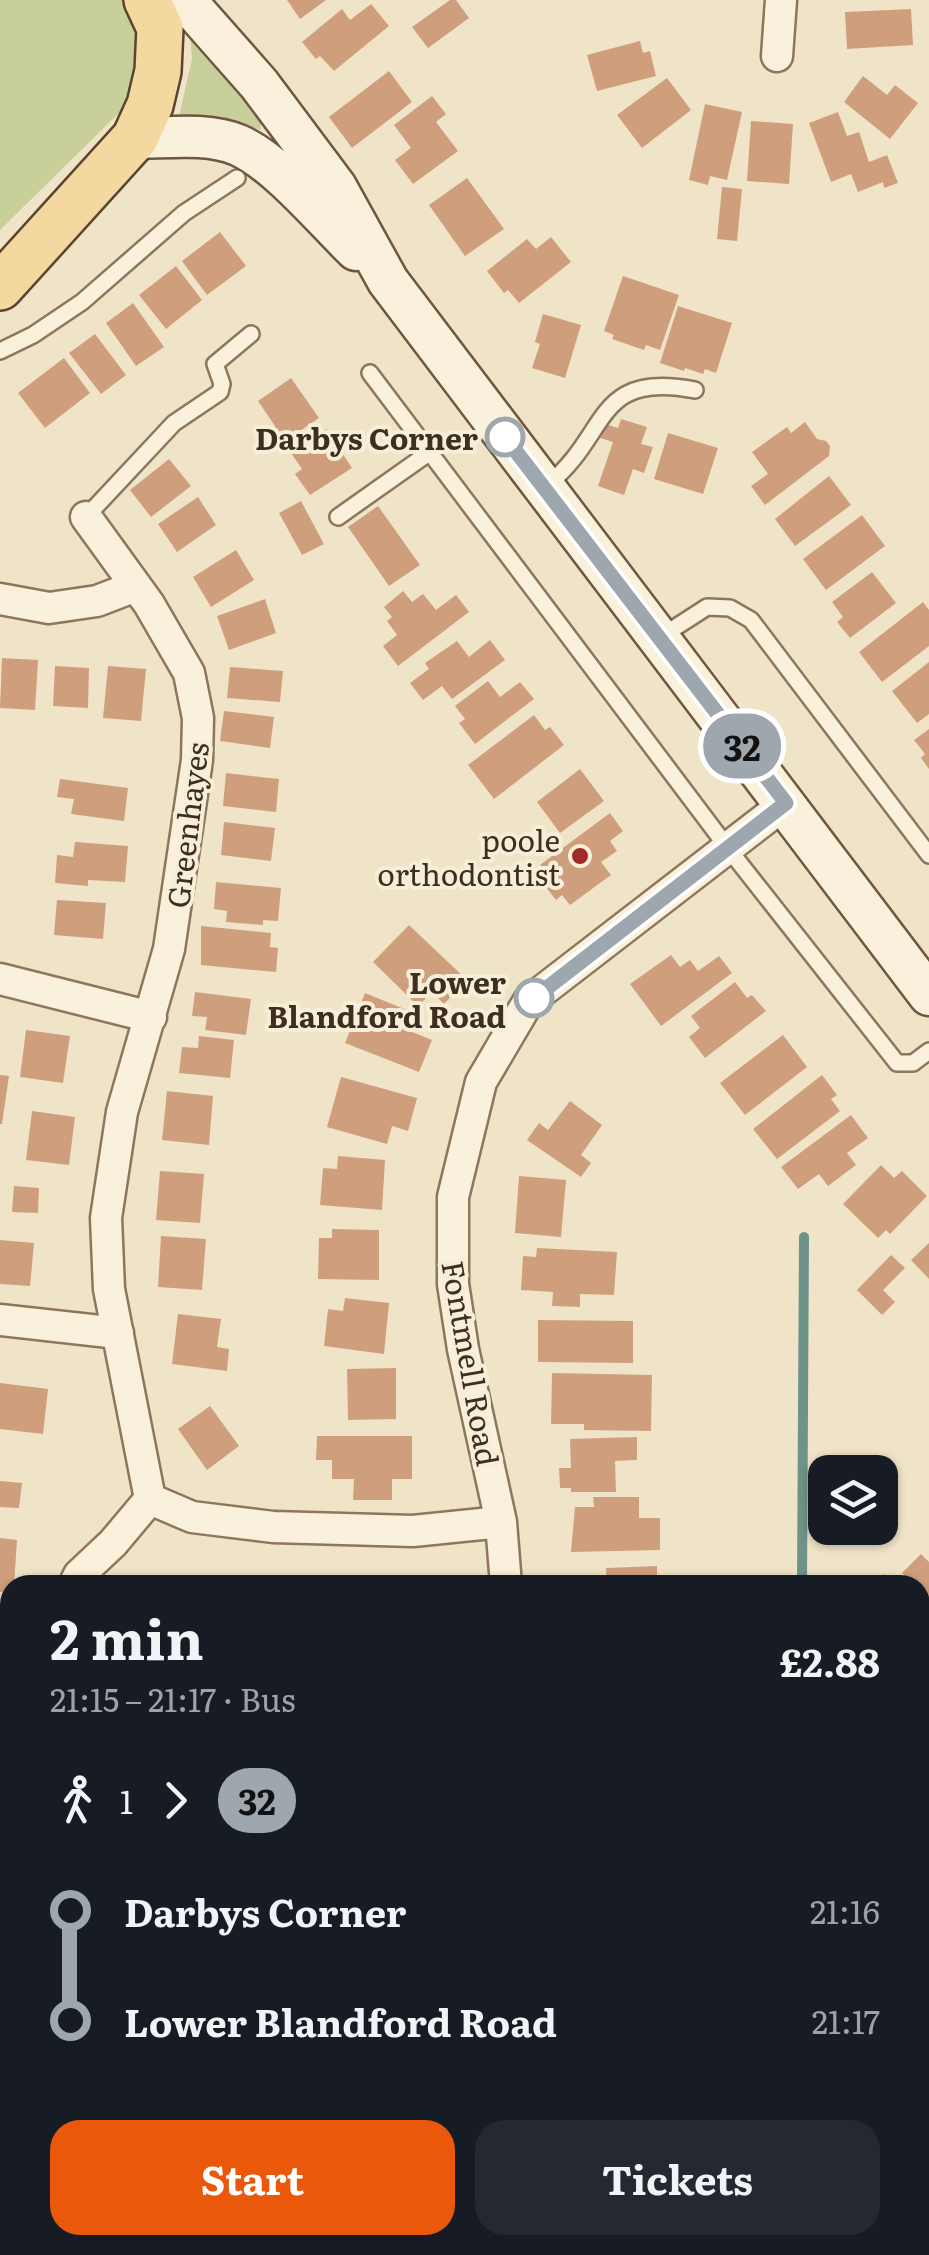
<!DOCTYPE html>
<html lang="en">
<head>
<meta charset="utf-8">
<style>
	body { margin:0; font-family:Literata,serif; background:#242831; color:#f1f3f6; height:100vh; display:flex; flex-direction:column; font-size:38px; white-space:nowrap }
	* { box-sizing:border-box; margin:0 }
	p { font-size:32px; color:#9ea1a6 }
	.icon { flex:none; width:55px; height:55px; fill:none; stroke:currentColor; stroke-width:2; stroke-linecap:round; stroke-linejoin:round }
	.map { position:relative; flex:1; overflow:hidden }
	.side { position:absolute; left:0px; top:1575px; width:930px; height:680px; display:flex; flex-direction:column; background:#171b24; border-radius:30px 30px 0 0; box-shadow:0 2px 8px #0004 }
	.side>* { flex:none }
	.badge { padding:0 20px; border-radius:32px; font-size:35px; line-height:65px }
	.controls { position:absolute; left:808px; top:1455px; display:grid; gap:20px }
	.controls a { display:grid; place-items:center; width:90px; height:90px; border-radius:20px; background:#171b24; box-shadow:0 2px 8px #0004; font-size:50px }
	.map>.badge { position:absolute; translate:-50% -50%; box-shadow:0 0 0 5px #fff }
	.legs { display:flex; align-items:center; gap:15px; height:110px; padding:0 50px; font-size:32px }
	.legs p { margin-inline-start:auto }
	.head { display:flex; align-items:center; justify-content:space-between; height:170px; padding:0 50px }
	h1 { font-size:55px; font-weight:700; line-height:75px }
	.action { display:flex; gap:20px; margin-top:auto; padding:20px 50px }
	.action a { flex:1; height:115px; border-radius:30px; background:#ea580c; color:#fff; font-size:40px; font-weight:700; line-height:115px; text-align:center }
	.action a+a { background:#242831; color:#f1f3f6 }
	ul { padding:0 50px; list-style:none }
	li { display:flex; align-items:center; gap:35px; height:110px; font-size:38px }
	li i { display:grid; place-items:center; width:15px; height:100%; margin:0 12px; background:currentColor }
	li i::after { content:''; width:25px; height:25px; margin:-12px; border:8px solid; border-radius:50%; background:#171b24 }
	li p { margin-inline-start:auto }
	li:first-child i { background:linear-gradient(#0000 50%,currentColor 0) }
	li:last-child i { background:linear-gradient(currentColor 50%,#0000 0) }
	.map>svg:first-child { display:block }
	.green { fill:#c9cf9b }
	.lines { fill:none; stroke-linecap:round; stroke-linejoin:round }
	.stream { stroke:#6f938a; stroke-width:10 }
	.building { fill:#cf9f7d }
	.lane-casing { stroke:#8d765c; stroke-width:20 }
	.street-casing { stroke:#8d765c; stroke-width:35 }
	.secondary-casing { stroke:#6f573f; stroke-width:45 }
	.primary-casing { stroke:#5b4430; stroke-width:50 }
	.lane { stroke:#faf1dc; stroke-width:15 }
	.street { stroke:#faf1dc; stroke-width:30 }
	.secondary { stroke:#faf1dc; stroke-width:40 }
	.primary { stroke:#f3d9a0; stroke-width:45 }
	.line-1-casing { stroke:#fff; stroke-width:22 }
	.line-1 { stroke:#9ea7ad; stroke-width:15 }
	.stop-1-dot { fill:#fff; stroke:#9ea7ad; stroke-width:5 }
	.poi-dot { fill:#9e2a2b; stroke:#f7eed8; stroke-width:4 }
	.labels { text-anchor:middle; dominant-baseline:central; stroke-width:8; stroke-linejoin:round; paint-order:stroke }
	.stop-label { font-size:30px; font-weight:bold; fill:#3d2e20; stroke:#f7eed8; text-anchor:end }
	.street-label { font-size:30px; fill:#3d2e20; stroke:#f7eed8 }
	.poi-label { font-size:30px; fill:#3d2e20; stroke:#f7eed8; text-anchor:end }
</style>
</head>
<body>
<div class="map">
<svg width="929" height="2255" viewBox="0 0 929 2255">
	<rect width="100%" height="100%" fill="#f0e4c8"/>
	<path class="green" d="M 0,0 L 130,0 L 140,56 L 123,109 L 0,230 Z
		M 189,24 L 260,116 L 261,130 L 237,122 L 179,116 L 192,59 Z"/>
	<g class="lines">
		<path class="stream" d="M 802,1585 L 804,1237"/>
	</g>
	<path class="building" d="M 287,0 L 326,0 L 300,19 Z
		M 450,0 L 456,0 L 469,18 L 428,48 L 412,27 Z
		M 371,4 L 389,26 L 334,71 L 320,56 L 316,59 L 302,42 L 342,9 L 350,20 Z
		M 911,9 L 913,45 L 847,49 L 845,12 Z
		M 640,41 L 643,53 L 650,51 L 656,76 L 597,91 L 587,55 Z
		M 389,71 L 412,102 L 352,148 L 329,117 Z
		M 863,76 L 887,95 L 895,85 L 918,103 L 890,139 L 844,102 Z
		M 667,78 L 691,110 L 642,148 L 617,115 Z
		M 432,96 L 446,114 L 436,122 L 458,151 L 413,184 L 395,160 L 411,148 L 394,125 Z
		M 705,104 L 742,112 L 727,180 L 710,176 L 708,185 L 689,180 Z
		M 838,112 L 847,136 L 859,132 L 869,162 L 887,155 L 898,183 L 884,188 L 883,182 L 858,192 L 851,174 L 831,182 L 809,123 Z
		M 751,121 L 793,124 L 789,184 L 747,181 Z
		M 467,178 L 504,229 L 465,256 L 429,205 Z
		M 722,187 L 742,189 L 737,241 L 717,239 Z
		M 220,232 L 246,266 L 207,295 L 182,261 Z
		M 551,237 L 571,262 L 519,303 L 508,290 L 504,293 L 487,271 L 527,239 L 536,249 Z
		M 176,266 L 202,300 L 166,329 L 139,295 Z
		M 623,276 L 679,295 L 660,350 L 646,345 L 644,350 L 612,339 L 614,335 L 604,331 Z
		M 133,303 L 164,347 L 136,366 L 106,323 Z
		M 678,306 L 732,323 L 716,373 L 705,369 L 703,374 L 685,368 L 684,371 L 660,363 Z
		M 543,314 L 581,325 L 565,378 L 532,368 L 540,344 L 535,342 Z
		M 95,334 L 126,375 L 101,394 L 69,353 Z
		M 64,358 L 90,393 L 45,428 L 18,393 Z
		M 291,378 L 319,418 L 272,450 L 261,435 L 275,426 L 258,401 Z
		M 621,419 L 647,427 L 641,444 L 653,447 L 644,473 L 633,469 L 624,495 L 598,486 L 613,442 L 597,437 L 602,423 L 618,428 Z
		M 805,422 L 817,439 L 826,441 L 830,446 L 829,456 L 765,505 L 751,486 L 768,474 L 752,452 L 787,427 L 791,433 Z
		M 326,429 L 352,468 L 310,495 L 295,474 L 302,469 L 291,453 Z
		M 668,433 L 718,448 L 703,494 L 654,479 Z
		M 169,459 L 191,486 L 151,517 L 130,490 Z
		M 829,476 L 851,505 L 795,546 L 775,519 Z
		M 198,497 L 216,525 L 177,552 L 158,524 Z
		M 301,501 L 324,544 L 302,555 L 279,513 Z
		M 378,506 L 420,565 L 389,586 L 348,527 Z
		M 862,515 L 885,546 L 826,590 L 803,559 Z
		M 236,550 L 254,580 L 211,607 L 193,577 Z
		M 872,572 L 896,603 L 850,638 L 837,622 L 843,617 L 832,602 Z
		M 403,591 L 412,602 L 423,594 L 436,610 L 456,595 L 469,612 L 398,666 L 383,646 L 397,635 L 387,621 L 392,617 L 384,607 Z
		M 265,599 L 276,633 L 229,650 L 217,616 Z
		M 923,602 L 929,610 L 929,646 L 882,682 L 859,652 Z
		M 490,640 L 505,660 L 452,699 L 442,686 L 423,700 L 410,683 L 429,669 L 425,663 L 457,641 L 469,657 Z
		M 2,658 L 38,660 L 35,710 L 0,708 Z
		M 929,662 L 929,714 L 917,723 L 892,691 Z
		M 55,666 L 89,668 L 88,708 L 53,706 Z
		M 108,666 L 146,669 L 141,721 L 103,718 Z
		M 230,667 L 283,671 L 280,702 L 227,698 Z
		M 488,681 L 500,697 L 520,682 L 534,699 L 475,744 L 459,723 L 465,719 L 455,706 Z
		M 224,711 L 274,717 L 270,748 L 220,741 Z
		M 534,715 L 545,730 L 550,727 L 564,745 L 494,799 L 468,765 Z
		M 929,729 L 929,769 L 921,758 L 925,754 L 914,740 Z
		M 580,769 L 604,801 L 560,833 L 537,802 Z
		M 226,773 L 279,779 L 276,812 L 223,806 Z
		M 60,779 L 128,788 L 124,821 L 71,814 L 74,799 L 57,797 Z
		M 610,813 L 623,831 L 610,841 L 617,851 L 601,862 L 611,875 L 570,905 L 562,895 L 556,900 L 542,882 L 549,877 L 540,865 Z
		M 224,822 L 275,828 L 271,861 L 221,855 Z
		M 75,842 L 128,846 L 125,882 L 88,880 L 88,886 L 55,883 L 57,855 L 73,857 Z
		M 216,882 L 281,888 L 278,921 L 263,920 L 263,925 L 226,922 L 227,911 L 214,909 Z
		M 57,900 L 106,903 L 103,939 L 54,935 Z
		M 409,925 L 467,980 L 444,1004 L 432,992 L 418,1006 L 373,962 Z
		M 201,926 L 271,933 L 270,947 L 278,948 L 276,972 L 201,965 Z
		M 671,955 L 680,967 L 690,960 L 698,971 L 719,956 L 732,973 L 661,1026 L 630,984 Z
		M 735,982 L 747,998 L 752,995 L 766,1011 L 705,1058 L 689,1037 L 700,1028 L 691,1016 Z
		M 195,992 L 251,999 L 246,1035 L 205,1030 L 207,1017 L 192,1016 Z
		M 365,993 L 419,1015 L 412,1032 L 432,1040 L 419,1072 L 345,1043 Z
		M 26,1030 L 70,1036 L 63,1083 L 20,1077 Z
		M 783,1035 L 807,1067 L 745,1115 L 720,1083 Z
		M 199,1036 L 234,1040 L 230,1078 L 179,1073 L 182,1047 L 198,1048 Z
		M 0,1075 L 9,1076 L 2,1124 L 0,1124 Z
		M 822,1075 L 837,1095 L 831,1099 L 840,1111 L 777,1159 L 753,1129 Z
		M 341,1077 L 417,1098 L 408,1131 L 392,1126 L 387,1144 L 327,1127 Z
		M 167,1091 L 213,1096 L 209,1145 L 162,1140 Z
		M 570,1101 L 602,1125 L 581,1155 L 591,1163 L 581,1177 L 527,1140 L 539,1123 L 548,1130 Z
		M 32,1111 L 75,1117 L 69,1165 L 26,1160 Z
		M 851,1115 L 868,1138 L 847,1153 L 856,1165 L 828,1186 L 819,1174 L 798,1189 L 781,1167 Z
		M 338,1156 L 385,1160 L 382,1210 L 320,1205 L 323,1168 L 337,1169 Z
		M 881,1165 L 894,1178 L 902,1171 L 927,1196 L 890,1234 L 886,1230 L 878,1238 L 843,1204 Z
		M 160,1171 L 204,1174 L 200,1223 L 156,1220 Z
		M 519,1176 L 566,1180 L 561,1237 L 515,1233 Z
		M 14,1186 L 39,1188 L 38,1213 L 12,1212 Z
		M 332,1229 L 379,1230 L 379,1280 L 318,1279 L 319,1238 L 332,1238 Z
		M 161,1236 L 206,1239 L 202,1290 L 158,1287 Z
		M 0,1240 L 34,1243 L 30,1286 L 0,1284 Z
		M 929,1243 L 929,1279 L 911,1260 Z
		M 537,1248 L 617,1252 L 614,1295 L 580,1294 L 580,1307 L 552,1306 L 553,1292 L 521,1290 L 523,1256 L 536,1257 Z
		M 891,1255 L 905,1268 L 883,1290 L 895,1302 L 882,1315 L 857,1290 Z
		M 345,1298 L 389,1303 L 384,1354 L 324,1346 L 328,1309 L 343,1311 Z
		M 178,1314 L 221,1319 L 217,1347 L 229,1349 L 227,1371 L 172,1364 Z
		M 538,1320 L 633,1321 L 633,1363 L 538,1362 Z
		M 396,1368 L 396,1419 L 348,1420 L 347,1369 Z
		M 552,1373 L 652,1375 L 651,1431 L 584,1430 L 584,1424 L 551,1424 Z
		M 0,1383 L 48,1389 L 43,1434 L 0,1429 Z
		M 210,1406 L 239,1446 L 207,1470 L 178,1429 Z
		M 317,1436 L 412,1436 L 412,1479 L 392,1479 L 392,1500 L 353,1500 L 354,1479 L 332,1479 L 332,1460 L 316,1460 Z
		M 637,1437 L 637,1460 L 615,1461 L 616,1492 L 571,1492 L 571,1488 L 560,1488 L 559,1468 L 571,1468 L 570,1439 Z
		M 0,1481 L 22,1483 L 19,1508 L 0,1507 Z
		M 593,1497 L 639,1497 L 639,1518 L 660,1518 L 660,1550 L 571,1552 L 575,1507 L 594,1507 Z
		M 0,1538 L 17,1540 L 14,1585 L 10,1585 L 10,1593 L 0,1592 Z
		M 921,1554 L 929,1562 L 929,1601 L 920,1592 L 920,1585 L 913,1585 L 902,1573 Z
		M 657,1566 L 657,1585 L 607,1585 L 606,1568 Z
		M 883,1574 L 894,1585 L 872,1585 Z
		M 364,1577 L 404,1577 L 404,1585 L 364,1585 Z
		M 126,1579 L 166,1582 L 166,1585 L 125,1585 Z
		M 0,1703 L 6,1704 L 3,1756 L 0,1756 Z
		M 927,1771 L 929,1809 L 920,1815 L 920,1776 Z
		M 0,1981 L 10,1982 L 10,2022 L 0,2022 Z
		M 925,2118 L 928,2158 L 920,2159 L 920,2119 Z
		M 929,2181 L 929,2223 L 920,2223 L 920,2182 Z
		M 0,2201 L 10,2225 L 10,2245 L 18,2245 L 23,2255 L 0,2255 Z
		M 24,2245 L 86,2245 L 88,2255 L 29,2255 Z
		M 105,2245 L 169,2245 L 169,2255 L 105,2255 Z
		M 175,2245 L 243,2245 L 243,2255 L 175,2255 Z
		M 251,2245 L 316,2245 L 315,2255 L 251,2255 Z
		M 322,2245 L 389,2246 L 389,2255 L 322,2255 Z
		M 595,2245 L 644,2245 L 644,2255 L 595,2255 Z
		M 853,2245 L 904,2245 L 905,2255 L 853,2255 Z
		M 420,2247 L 461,2247 L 461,2255 L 420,2255 Z"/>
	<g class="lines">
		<defs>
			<path id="lane" d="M 0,351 L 33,335 L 82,302 L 184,213 L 237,178
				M 370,373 L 727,847 L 897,1063 L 913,1063 L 929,1051
				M 547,485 C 610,436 593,370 695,390
				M 86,517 L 174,423 L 220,392 L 222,384 L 215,364 L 251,334
				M 338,517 L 430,452
				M 662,636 L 707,607 L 730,608 L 751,620 L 929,855"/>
			<path id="street" d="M 777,56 L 781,0
				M 86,517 L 149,604 L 189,673 L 198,718 L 197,760 L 169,949 L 122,1112 L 106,1218 L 109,1289 L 150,1499 L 192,1517 L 273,1527 L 413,1531 L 501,1522
				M 0,599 L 49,608 L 97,601 L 136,586
				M 0,979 L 151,1017
				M 0,1320 L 118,1333
				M 74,1585 L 79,1575 L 113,1543 L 150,1499
				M 506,1585 L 501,1522 L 463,1349 L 453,1284 L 453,1197 L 481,1082 L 528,1002 L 786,803
				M 0,1633 L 10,1636
				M 920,1679 L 929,1671
				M 0,1896 L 10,1895
				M 516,2245 L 516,2255"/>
			<path id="secondary" d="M 185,0 L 259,84 L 336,187 L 388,281 L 929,995
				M 135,138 C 167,138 207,132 238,145 C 277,162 325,220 356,250"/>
			<path id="primary" d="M 0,287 L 135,138 L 150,105 L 158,71 L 160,28 L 147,0"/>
		</defs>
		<use href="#lane" class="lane-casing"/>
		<use href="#street" class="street-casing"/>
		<use href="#secondary" class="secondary-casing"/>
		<use href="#primary" class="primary-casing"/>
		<use href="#lane" class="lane"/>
		<use href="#street" class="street"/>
		<use href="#secondary" class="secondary"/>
		<use href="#primary" class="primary"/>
	</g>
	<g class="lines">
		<defs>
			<path id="line-1" d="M 505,437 L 786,803 L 534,998"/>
		</defs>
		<use href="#line-1" class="line-1-casing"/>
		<use href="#line-1" class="line-1"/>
	</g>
	<g class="stop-1-dot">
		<circle cx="505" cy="437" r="18"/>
		<circle cx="534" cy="998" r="18"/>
	</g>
	<circle class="poi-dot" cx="580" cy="856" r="10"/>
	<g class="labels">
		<g class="stop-label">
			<text x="478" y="437">Darbys Corner</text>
			<text x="506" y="981">Lower<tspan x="506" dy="34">Blandford Road</tspan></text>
		</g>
		<g class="street-label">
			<text transform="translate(186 825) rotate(-83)">Greenhayes</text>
			<text transform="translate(472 1363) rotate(80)">Fontmell Road</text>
		</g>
		<g class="poi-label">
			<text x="560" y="839">poole<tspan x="560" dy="34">orthodontist</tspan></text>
		</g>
	</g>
</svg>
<div class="controls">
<a><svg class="icon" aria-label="layers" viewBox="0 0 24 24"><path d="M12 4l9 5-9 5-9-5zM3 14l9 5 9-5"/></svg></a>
</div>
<b class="badge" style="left:742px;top:746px;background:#9ea7ad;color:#111">32</b>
<section class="side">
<div class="head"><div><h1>2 min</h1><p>21:15 – 21:17 · Bus</p></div><b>£2.88</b></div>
<div class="legs"><svg class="icon" aria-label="walk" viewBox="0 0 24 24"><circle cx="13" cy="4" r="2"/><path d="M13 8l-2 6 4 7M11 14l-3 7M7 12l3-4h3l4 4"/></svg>1<svg class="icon" aria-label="forward" viewBox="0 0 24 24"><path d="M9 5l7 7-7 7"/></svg><b class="badge" style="background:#9ea7ad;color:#111">32</b></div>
<ul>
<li><i style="color:#9ea7ad"></i><b>Darbys Corner</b><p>21:16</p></li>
<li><i style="color:#9ea7ad"></i><b>Lower Blandford Road</b><p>21:17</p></li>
</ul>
<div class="action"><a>Start</a><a>Tickets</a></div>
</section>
</div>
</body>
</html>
